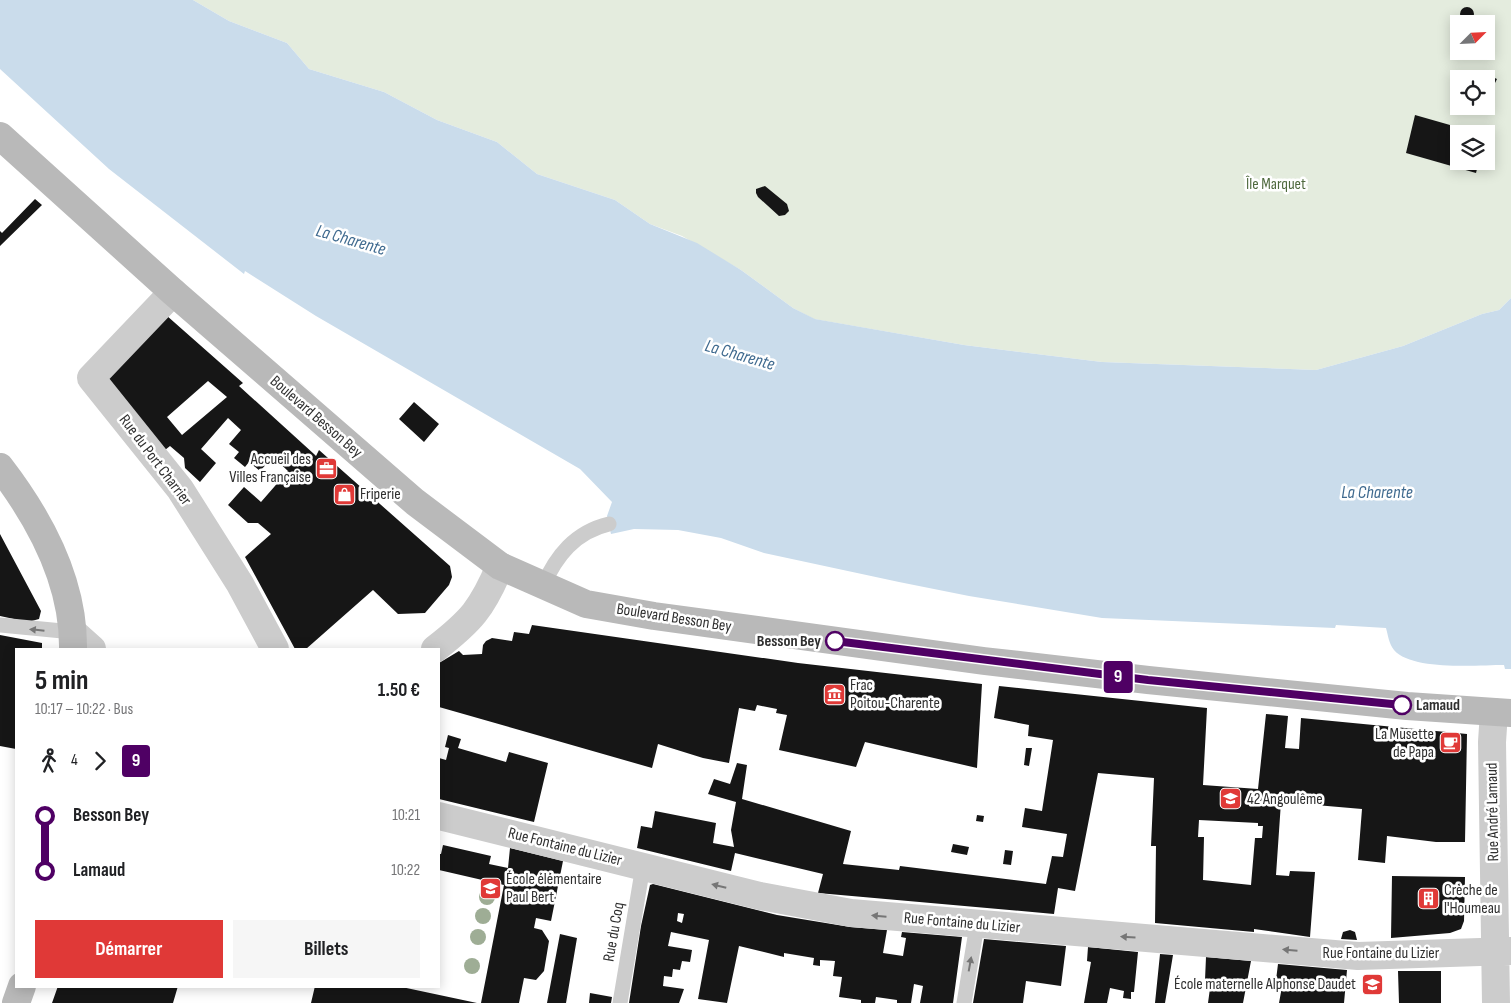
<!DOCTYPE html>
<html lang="fr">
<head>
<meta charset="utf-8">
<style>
	body { margin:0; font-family:"Sofia Sans Condensed",sans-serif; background:#f6f6f6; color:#202124; height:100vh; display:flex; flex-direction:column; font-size:19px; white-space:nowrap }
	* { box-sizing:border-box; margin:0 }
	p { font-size:16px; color:#757577 }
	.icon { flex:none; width:28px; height:28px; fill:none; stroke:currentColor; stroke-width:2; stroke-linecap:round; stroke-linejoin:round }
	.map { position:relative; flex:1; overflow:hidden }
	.details { position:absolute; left:15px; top:648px; width:425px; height:340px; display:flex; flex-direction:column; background:#fff; border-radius:0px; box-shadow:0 2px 12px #0003 }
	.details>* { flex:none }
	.badge { padding:0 10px; border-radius:4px; font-size:18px; line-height:32px }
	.needle { width:32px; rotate:66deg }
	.controls { position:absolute; left:1450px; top:15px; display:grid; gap:10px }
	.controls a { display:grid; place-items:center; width:45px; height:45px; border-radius:0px; background:#fff; box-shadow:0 2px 12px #0003; font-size:25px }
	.map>.badge { position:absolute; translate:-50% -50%; box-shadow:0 0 0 2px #fff }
	.legs { display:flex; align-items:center; gap:8px; height:55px; padding:0 20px; font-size:16px }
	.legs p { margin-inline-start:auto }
	.summary { display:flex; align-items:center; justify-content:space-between; height:85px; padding:0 20px }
	h1 { font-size:28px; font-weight:700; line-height:38px }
	.primary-button { display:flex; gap:10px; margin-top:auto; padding:10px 20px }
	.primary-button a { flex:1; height:58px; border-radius:0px; background:#e03937; color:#fff; font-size:20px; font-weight:700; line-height:58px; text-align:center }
	.primary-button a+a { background:#f6f6f6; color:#202124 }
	ul { padding:0 20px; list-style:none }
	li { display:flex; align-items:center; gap:18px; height:55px; font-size:19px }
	li i { display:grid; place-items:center; width:8px; height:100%; margin:0 6px; background:currentColor }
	li i::after { content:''; width:12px; height:12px; margin:-6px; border:4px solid; border-radius:50%; background:#fff }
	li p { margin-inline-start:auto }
	li:first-child i { background:linear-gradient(#0000 50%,currentColor 0) }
	li:last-child i { background:linear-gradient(currentColor 50%,#0000 0) }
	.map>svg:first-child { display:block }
	.green { fill:#e4ecde; fill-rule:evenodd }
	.water { fill:#cadceb }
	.building { fill:#161616; fill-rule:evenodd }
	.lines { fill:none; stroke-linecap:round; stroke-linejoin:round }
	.service { stroke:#ccc; stroke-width:15 }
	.minor { stroke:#ccc; stroke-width:28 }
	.secondary { stroke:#b9b9b9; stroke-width:28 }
	.tree { fill:#9ead95 }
	.oneway { fill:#767676 }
	.line-1-casing { stroke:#fff; stroke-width:11 }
	.line-1 { stroke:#4f0064; stroke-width:8 }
	.stop-1-dot { fill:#fff; stroke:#4f0064; stroke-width:2.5 }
	.labels { text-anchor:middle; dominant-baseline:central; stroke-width:5; stroke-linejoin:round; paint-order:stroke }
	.park-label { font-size:16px; fill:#4f6a3e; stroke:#fff }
	.street-label { font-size:16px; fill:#2f2f2f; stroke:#fff }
	.poi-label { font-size:16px; fill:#2f2f2f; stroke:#fff; text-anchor:start }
	.stop-label { font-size:16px; font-weight:bold; fill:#2f2f2f; stroke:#fff; text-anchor:end }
	.water-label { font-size:18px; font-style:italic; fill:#3f6a8f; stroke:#fff }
</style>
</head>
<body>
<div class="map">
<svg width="1511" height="1003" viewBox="0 0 1511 1003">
	<rect width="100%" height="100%" fill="#fff"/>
	<path class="green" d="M 193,0 L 1511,0 L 1511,298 L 1499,310 L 1482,314 L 1403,346 L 1316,370 L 1102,362 L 964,345 L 814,319 L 793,308 L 741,270 L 682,236 L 650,224 L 615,200 L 537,174 L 497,142 L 437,120 L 384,92 L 309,69 L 287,43 L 229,21 ZM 1459,24 L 1486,24 L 1486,51 L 1459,51 ZM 1459,79 L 1486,79 L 1486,106 L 1459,106 ZM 1459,134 L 1486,134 L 1486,161 L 1459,161 Z"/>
	<path class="water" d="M 0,0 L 193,0 L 229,21 L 287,43 L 309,69 L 384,92 L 437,120 L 497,142 L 537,174 L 615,200 L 650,224 L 697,243 L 741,270 L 793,308 L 815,319 L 964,345 L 1102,362 L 1316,370 L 1403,346 L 1482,314 L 1499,310 L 1511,298 L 1511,669 L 1505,669 L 1504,665 C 1477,665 1412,671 1394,650 C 1389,644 1388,635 1386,628 L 1336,625 L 1335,628 L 1102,618 L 969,596 L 899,582 L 764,553 L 721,538 L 678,530 L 634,529 L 611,534 L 607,516 L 612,502 L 580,469 L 316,316 L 245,271 L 244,274 L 109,169 L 0,69 Z"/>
	<path class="building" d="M1460 14a7 7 0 1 1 14 0a7 7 0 1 1-14 0Z
		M 1484,73 L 1497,79 L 1491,91 L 1486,89 L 1486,79 L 1480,79 Z
		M 1415,115 L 1478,133 L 1459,134 L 1459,161 L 1479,161 L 1476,173 L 1406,153 Z
		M 765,186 L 787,204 L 789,211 L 785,215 L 779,216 L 758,197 L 756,193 L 756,189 Z
		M 35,199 L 42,205 L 0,246 L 0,231 L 2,233 Z
		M 166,315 L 243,383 L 239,386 L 314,454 L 316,456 L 319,450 L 450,566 L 452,577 L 449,585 L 425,613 L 398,614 L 373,590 L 306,649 L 295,649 L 245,557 L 271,534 L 258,523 L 248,523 L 228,505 L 244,487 L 261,502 L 288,471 L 273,457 L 260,471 L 249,462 L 245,467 L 234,458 L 239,452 L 229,444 L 241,430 L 228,418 L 201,449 L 216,463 L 200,482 L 185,468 L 184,458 L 170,446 L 160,454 L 104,379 ZM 208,381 L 227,397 L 182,435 L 167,417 Z
		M 414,402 L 439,424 L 424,442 L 399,419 Z
		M 0,534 L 41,611 L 39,619 L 28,622 L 0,616 Z
		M 532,625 L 798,663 L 982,684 L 977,768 L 865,742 L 856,767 L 779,750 L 787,715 L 776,713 L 777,709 L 757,705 L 755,711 L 739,708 L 729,763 L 703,758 L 658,744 L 652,768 L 439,707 L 439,663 L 459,651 L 463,655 L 482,654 L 483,645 L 486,641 L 492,638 L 512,641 L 514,632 L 529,634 Z
		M 0,635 L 42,643 L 42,649 L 16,649 L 16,749 L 0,746 Z
		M 999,686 L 1207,708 L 1203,785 L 1258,789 L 1266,714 L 1288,716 L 1285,748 L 1299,749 L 1301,718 L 1467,734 L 1465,842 L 1436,842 L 1387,836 L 1385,863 L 1358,860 L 1362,809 L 1281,802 L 1276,875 L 1289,876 L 1290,871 L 1315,872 L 1310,937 L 1254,929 L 1254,932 L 1155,923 L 1156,846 L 1151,846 L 1154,778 L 1098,773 L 1075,891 L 1058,888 L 1054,914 L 818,893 L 823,874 L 735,853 L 731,871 L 637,848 L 641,826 L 652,828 L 655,811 L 716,823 L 713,843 L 734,847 L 731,830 L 736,802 L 708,794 L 714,779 L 730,784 L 737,763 L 747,765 L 742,799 L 851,831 L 843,864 L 899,870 L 900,866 L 1046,884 L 1052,856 L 1063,857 L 1067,834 L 1022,827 L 1025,808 L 1042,811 L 1053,740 L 1028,736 L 1029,725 L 994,718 ZM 1199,820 L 1258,823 L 1258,826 L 1263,826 L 1262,838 L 1255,838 L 1251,885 L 1203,880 L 1204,837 L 1198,837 Z
		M 448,735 L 461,739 L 458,748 L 506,762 L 509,752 L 548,763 L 534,822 L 439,799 L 439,758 L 446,760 L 449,748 L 445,747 Z
		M 1026,748 L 1032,748 L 1029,766 L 1024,765 Z
		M 977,815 L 984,816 L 983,822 L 976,821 Z
		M 953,844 L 969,847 L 967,855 L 951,852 Z
		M 443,845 L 491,856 L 489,864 L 508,868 L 510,848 L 563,861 L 551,921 L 536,918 L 534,928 L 542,930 L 549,941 L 544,971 L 536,980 L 524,978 L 519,1003 L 481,1003 L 504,885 L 439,870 L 439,854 L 441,854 Z
		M 1005,850 L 1013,851 L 1011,865 L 1003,864 Z
		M 1392,876 L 1465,877 L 1464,921 L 1461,929 L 1450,933 L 1391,938 Z
		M 653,884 L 777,915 L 850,927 L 887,930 L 883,953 L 903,956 L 906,938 L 901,937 L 902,932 L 962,937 L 953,1003 L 920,1003 L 923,986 L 914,984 L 911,1003 L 897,1003 L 897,1000 L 876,997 L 875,1003 L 861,1003 L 861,1000 L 839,997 L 842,977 L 833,976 L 835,961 L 820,960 L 820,966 L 813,965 L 814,958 L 784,953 L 784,957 L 739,946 L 727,1003 L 698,999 L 709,940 L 671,932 L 668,946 L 692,950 L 690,962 L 682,961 L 680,970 L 673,969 L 672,977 L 664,976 L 663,986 L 684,989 L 679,1003 L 629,1003 L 641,926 L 650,885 ZM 678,913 L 684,914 L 682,923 L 677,921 Z
		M 1350,930 L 1355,932 L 1357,940 L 1341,939 L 1343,932 Z
		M 560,934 L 577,938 L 566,1003 L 547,1003 Z
		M 984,939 L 1066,946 L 1061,986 L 1026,981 L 1023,1003 L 973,1003 Z
		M 1088,947 L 1138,952 L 1134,992 L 1131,992 L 1131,999 L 1123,998 L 1124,991 L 1110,988 L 1107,1003 L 1084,1003 L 1091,962 L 1087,961 Z
		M 1160,954 L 1173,955 L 1165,1003 L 1155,1003 Z
		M 1206,957 L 1251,961 L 1243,1003 L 1208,1003 L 1211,981 L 1205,980 Z
		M 1278,964 L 1347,970 L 1344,1003 L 1279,1003 L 1283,981 L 1276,980 Z
		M 1398,971 L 1441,971 L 1441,1003 L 1399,1003 Z
		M 58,986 L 178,986 L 173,1003 L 52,1003 Z
		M 315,986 L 397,986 L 477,1003 L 311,1003 Z
		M 590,993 L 612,997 L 611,1003 L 589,1003 Z"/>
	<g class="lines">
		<path class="service" d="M 543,586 C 556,556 575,532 609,524
			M 0,625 L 73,632
			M 620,1003 L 643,866
			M 964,1003 L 977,925"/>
		<path class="minor" d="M 173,292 L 91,378 L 180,489 L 240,584 L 275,649
			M 73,632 L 92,649
			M 435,649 C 471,621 482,609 500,566
			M 1494,712 L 1492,742 L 1496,1003
			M 439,816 L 760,896 L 851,913 L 1358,956 L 1511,951"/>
		<path class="secondary" d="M 0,136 L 173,292 L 415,502 L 500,566 L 586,604 L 654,616 L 984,661 L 1148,680 L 1407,706 L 1511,713
			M 0,467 C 40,519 74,581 73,649
			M 16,1003 L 22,986"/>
	</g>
	<g class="tree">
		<circle cx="487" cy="897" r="8"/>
		<circle cx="483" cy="916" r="8"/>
		<circle cx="478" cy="937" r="8"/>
		<circle cx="472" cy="966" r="8"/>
	</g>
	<defs><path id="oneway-solid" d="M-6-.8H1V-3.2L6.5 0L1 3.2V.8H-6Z" transform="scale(1.25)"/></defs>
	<g class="oneway">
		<use href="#oneway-solid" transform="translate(37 630) rotate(-174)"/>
		<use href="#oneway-solid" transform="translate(719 886) rotate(-166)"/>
		<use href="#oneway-solid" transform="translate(879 916) rotate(-175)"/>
		<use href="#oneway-solid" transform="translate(1128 937) rotate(-176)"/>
		<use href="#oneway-solid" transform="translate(1290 950) rotate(-175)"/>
		<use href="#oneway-solid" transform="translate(970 964) rotate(-80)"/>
	</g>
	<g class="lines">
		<defs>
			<path id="line-1" d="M 835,641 L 1148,680 L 1402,705"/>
		</defs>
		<use href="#line-1" class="line-1-casing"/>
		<use href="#line-1" class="line-1"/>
	</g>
	<defs>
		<symbol id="office-square" viewBox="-11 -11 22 22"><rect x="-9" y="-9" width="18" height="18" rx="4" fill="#e03937" stroke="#fff"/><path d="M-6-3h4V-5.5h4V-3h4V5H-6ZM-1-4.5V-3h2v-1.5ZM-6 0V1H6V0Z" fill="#fff"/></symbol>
		<symbol id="shop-square" viewBox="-11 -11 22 22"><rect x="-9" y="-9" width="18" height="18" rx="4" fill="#e03937" stroke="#fff"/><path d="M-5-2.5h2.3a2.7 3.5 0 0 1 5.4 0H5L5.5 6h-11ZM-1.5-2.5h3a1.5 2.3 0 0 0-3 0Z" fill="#fff"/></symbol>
		<symbol id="museum-square" viewBox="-11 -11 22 22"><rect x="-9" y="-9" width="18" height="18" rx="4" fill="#e03937" stroke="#fff"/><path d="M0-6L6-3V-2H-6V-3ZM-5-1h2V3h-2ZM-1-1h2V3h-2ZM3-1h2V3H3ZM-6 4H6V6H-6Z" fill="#fff"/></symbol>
		<symbol id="cafe-square" viewBox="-11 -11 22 22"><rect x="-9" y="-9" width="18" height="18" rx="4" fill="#e03937" stroke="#fff"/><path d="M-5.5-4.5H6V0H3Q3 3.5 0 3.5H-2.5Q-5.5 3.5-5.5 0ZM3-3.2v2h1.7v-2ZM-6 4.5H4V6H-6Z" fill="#fff"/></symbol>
		<symbol id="university-square" viewBox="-11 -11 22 22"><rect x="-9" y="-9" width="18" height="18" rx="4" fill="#e03937" stroke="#fff"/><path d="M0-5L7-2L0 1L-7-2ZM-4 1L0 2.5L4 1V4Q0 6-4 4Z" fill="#fff"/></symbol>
		<symbol id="school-square" viewBox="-11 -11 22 22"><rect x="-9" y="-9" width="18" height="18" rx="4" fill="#e03937" stroke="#fff"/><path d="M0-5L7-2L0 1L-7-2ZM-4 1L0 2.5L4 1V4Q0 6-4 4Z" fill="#fff"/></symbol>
		<symbol id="building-square" viewBox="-11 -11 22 22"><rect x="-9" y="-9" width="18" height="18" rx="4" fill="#e03937" stroke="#fff"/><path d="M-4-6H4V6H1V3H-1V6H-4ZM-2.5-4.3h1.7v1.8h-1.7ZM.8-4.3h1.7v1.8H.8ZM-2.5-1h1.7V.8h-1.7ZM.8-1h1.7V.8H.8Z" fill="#fff"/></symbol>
	</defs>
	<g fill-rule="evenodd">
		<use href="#office-square" x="314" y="456" width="25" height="25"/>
		<use href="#shop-square" x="332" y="482" width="25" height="25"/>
		<use href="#museum-square" x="822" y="682" width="25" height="25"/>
		<use href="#cafe-square" x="1438" y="730" width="25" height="25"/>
		<use href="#university-square" x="1218" y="786" width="25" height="25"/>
		<use href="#school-square" x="478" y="876" width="25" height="25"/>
		<use href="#building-square" x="1416" y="886" width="25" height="25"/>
		<use href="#school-square" x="1360" y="972" width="25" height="25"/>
	</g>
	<g class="stop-1-dot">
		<circle cx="835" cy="641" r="9"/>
		<circle cx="1402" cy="705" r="9"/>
	</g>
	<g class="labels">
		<g class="park-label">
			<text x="1276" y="184">Île Marquet</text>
		</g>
		<g class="street-label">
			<text transform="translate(316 417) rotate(41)">Boulevard Besson Bey</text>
			<text transform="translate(155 460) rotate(53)">Rue du Port Charrier</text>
			<text transform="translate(674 618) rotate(9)">Boulevard Besson Bey</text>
			<text transform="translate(1493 812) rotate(-91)">Rue André Lamaud</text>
			<text transform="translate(565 847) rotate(14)">Rue Fontaine du Lizier</text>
			<text transform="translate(962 923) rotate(5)">Rue Fontaine du Lizier</text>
			<text transform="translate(614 932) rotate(-80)">Rue du Coq</text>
			<text x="1381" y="953">Rue Fontaine du Lizier</text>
		</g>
		<g class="poi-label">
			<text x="311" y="459" text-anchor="end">Accueil des<tspan x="311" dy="18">Villes Française</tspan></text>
			<text x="360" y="494">Friperie</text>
			<text x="850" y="685">Frac<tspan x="850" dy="18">Poitou-Charente</tspan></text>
			<text x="1434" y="734" text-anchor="end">La Musette<tspan x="1434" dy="18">de Papa</tspan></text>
			<text x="1247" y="799">42 Angoulême</text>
			<text x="506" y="879">École élémentaire<tspan x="506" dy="18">Paul Bert</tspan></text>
			<text x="1444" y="890">Crèche de<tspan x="1444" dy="18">l'Houmeau</tspan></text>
			<text x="1356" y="984" text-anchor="end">École maternelle Alphonse Daudet</text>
		</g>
		<g class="stop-label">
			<text x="821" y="641">Besson Bey</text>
			<text x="1416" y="705" text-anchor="start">Lamaud</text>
		</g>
		<g class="water-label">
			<text transform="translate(351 240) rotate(16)">La Charente</text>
			<text transform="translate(740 355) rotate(16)">La Charente</text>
			<text x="1377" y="492">La Charente</text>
		</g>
	</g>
</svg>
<div class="controls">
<a><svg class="needle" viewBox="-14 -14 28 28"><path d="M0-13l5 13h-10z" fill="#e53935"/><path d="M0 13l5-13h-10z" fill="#757577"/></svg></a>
<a><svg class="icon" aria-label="locate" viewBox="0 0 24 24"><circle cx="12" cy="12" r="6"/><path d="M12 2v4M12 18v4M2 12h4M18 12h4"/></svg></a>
<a><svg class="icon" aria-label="layers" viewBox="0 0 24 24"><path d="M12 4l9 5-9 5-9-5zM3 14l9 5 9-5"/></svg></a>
</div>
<b class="badge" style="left:1118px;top:677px;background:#4f0064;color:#fff">9</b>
<section class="details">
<div class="summary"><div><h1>5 min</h1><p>10:17 – 10:22 · Bus</p></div><b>1.50 €</b></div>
<div class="legs"><svg class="icon" aria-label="walk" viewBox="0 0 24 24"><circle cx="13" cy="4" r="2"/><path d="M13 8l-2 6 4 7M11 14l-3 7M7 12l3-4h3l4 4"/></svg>4<svg class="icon" aria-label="forward" viewBox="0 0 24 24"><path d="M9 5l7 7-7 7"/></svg><b class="badge" style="background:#4f0064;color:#fff">9</b></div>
<ul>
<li><i style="color:#4f0064"></i><b>Besson Bey</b><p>10:21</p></li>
<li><i style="color:#4f0064"></i><b>Lamaud</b><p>10:22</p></li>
</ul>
<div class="primary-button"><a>Démarrer</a><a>Billets</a></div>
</section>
</div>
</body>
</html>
